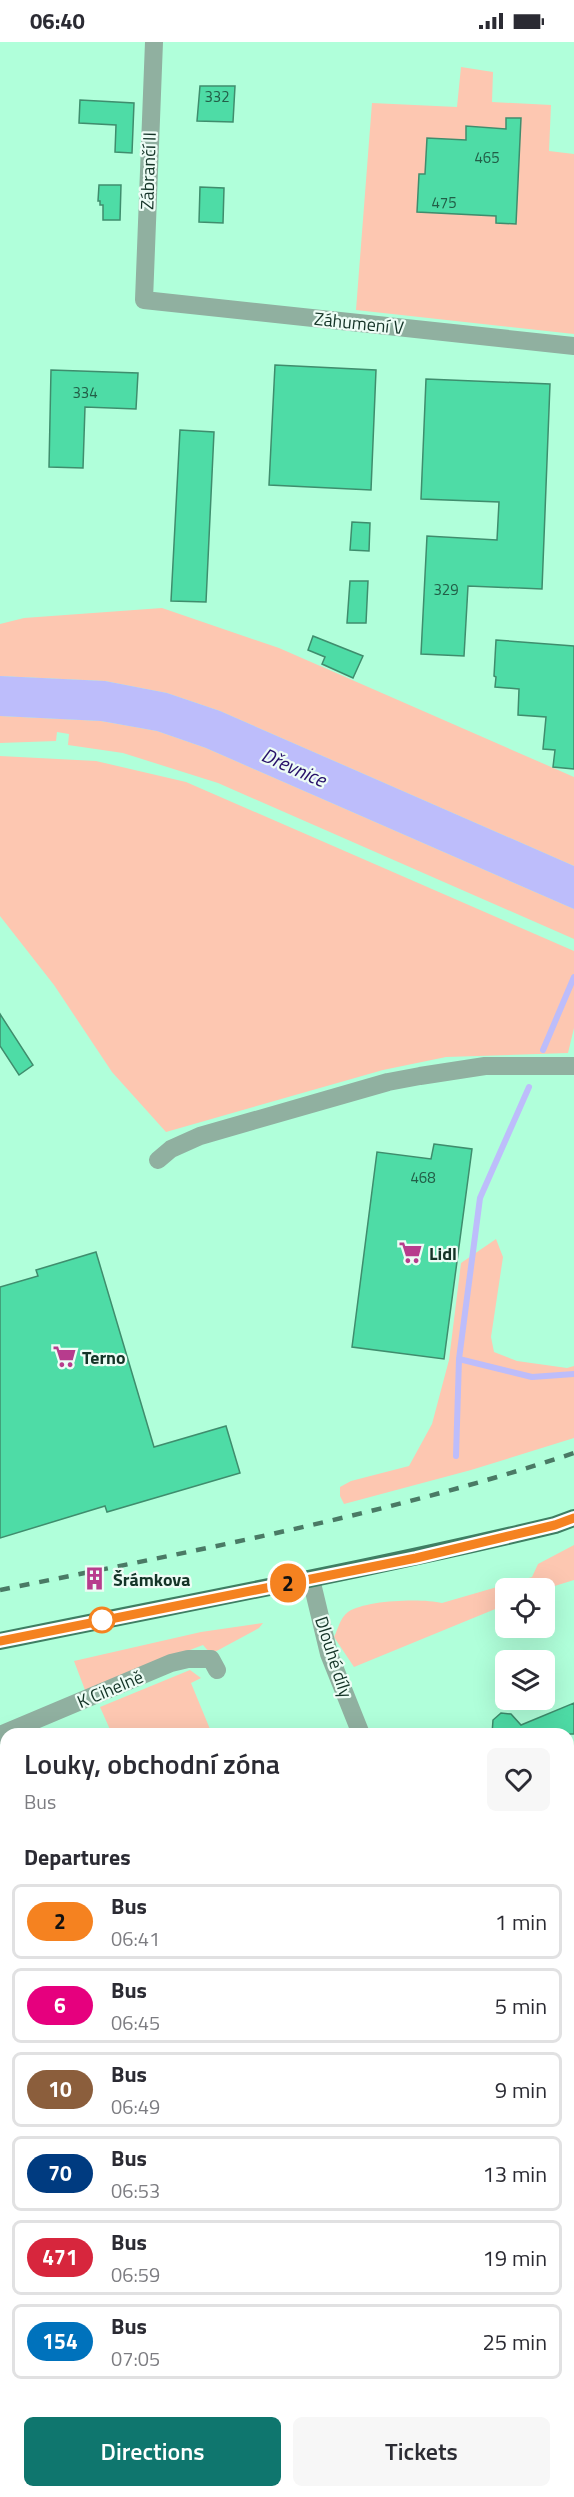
<!DOCTYPE html>
<html lang="en">
<head>
<meta charset="utf-8">
<style>
	body { margin:0; font-family:"Titillium Web",sans-serif; background:#f7f7f7; color:#2b2b33; height:100vh; display:flex; flex-direction:column; font-size:22px; white-space:nowrap }
	* { box-sizing:border-box; margin:0 }
	p { font-size:20px; color:#7c7c81 }
	.icon { flex:none; width:33px; height:33px; fill:none; stroke:currentColor; stroke-width:2; stroke-linecap:round; stroke-linejoin:round }
	.map { position:relative; flex:1; overflow:hidden }
	.details { position:absolute; left:0px; top:1686px; width:574px; height:770px; display:flex; flex-direction:column; background:#fff; border-radius:18px 18px 0 0; box-shadow:0 6px 24px #0002 }
	.details>* { flex:none }
	.badge { padding:0 12px; border-radius:20px; font-size:21px; line-height:39px }
	.buttons { position:absolute; left:495px; top:1536px; display:grid; gap:12px }
	.buttons a { display:grid; place-items:center; width:60px; height:60px; border-radius:9px; background:#fff; box-shadow:0 6px 24px #0002; font-size:30px }
	.map>.badge { position:absolute; translate:-50% -50%; box-shadow:0 0 0 3px #fff }
	h2 { padding:0 24px; font-size:22px; line-height:54px }
	.round { display:grid; place-items:center; flex:none; width:63px; height:63px; border-radius:9px; background:#f7f7f7 }
	.overview { display:flex; align-items:center; justify-content:space-between; height:102px; padding:0 24px }
	h1 { font-size:28px; font-weight:600; line-height:45px }
	.primary-button { display:flex; gap:12px; margin-top:auto; padding:12px 24px }
	.primary-button a { flex:1; height:69px; border-radius:9px; background:#0f766e; color:#fff; font-size:24px; font-weight:600; line-height:69px; text-align:center }
	.primary-button a+a { background:#f7f7f7; color:#2b2b33 }
	ul { padding:0; list-style:none }
	li { display:flex; align-items:center; gap:18px; height:75px; margin:0 12px 9px; padding:0 12px; border:3px solid #e1e1e2; border-radius:9px }
	li div { flex:1 }
	li b { display:block; font-size:22px }
	li em { font-style:normal }
	li .badge { min-width:66px; font-weight:700; text-align:center }
	.status { display:flex; justify-content:space-between; align-items:center; height:42px; padding:0 30px; background:#fff; direction:ltr }
	.status svg { height:16px; fill:currentColor }
	.map>svg:first-child { display:block }
	.green { fill:#fdc7b1 }
	.water { fill:#bdbdfb }
	.lines { fill:none; stroke-linecap:round; stroke-linejoin:round }
	.stream { stroke:#bdbdfb; stroke-width:6 }
	.building { fill:#4edca6; stroke:#3f8d6d; stroke-width:1.5 }
	.street { stroke:#90b0a0; stroke-width:18 }
	.primary { stroke:#3f7e63; stroke-width:18 }
	.rail { stroke:#4a7a65; stroke-width:4.5; stroke-dasharray:10 10; stroke-linecap:butt }
	.line-casing { stroke:#fff; stroke-width:14 }
	.line { stroke:#f58220; stroke-width:9 }
	.stop-dot { fill:#fff; stroke:#f58220; stroke-width:3 }
	.labels { text-anchor:middle; dominant-baseline:central; stroke-width:4.5; stroke-linejoin:round; paint-order:stroke }
	.number-label { font-size:15px; fill:#225e47 }
	.street-label { font-size:18px; fill:#143427; stroke:#edfcf5 }
	.poi-label { font-size:18px; font-weight:bold; fill:#143427; stroke:#edfcf5; text-anchor:start }
	.water-label { font-size:20px; font-style:italic; fill:#271169; stroke:#edfcf5 }
</style>
</head>
<body>
<div class="status"><b>06:40</b><svg viewBox="0 0 49 12"><path d="M0 12V9h3v3zM5 12V6h3v6zM10 12V3h3v9zM15 12V0h3v12zM26 1h20v11H26zM47 4h2v5h-2z"/></svg></div>
<div class="map">
<svg width="574" height="2455" viewBox="0 0 574 2455">
	<rect width="100%" height="100%" fill="#b0ffda"/>
	<path class="green" d="M 461,25 L 493,30 L 492,60 L 551,63 L 549,109 L 574,112 L 574,292 L 356,268 L 372,61 L 457,65 Z
		M 162,566 L 279,606 L 574,735 L 574,824 L 220,669 L 167,651 L 105,639 L 0,634 L 0,582 L 24,576 Z
		M 0,674 L 101,679 L 157,689 L 206,706 L 574,867 L 574,897 L 218,741 L 123,711 L 68,703 L 69,692 L 57,690 L 56,699 L 0,701 Z
		M 0,714 L 96,719 L 186,740 L 574,909 L 574,986 L 568,1011 L 446,1015 L 383,1028 L 166,1090 L 112,1030 L 54,943 L 0,874 Z
		M 496,1197 L 503,1215 L 491,1295 L 494,1310 L 517,1319 L 567,1326 L 574,1324 L 574,1396 L 471,1428 L 344,1462 L 340,1454 L 340,1445 L 351,1439 L 409,1424 L 432,1382 L 449,1318 L 461,1221 Z
		M 574,1503 L 574,1538 L 545,1547 L 506,1546 L 505,1563 L 354,1625 L 334,1595 C 338,1587 340,1576 348,1570 C 365,1558 422,1556 442,1561 L 532,1535 L 538,1522 Z
		M 263,1581 L 259,1586 L 211,1612 L 203,1603 L 85,1648 L 74,1619 L 201,1590 Z
		M 190,1628 L 201,1636 L 191,1641 L 212,1692 L 112,1692 L 100,1665 Z
		M 574,2389 L 574,2455 L 471,2455 L 479,2450 L 568,2450 L 569,2392 Z"/>
	<path class="water" d="M 0,634 L 105,639 L 167,651 L 220,669 L 574,824 L 574,867 L 206,706 L 157,689 L 101,679 L 0,674 Z"/>
	<g class="lines">
		<path class="stream" d="M 543,1008 L 574,935
			M 459,1317 L 532,1335 L 574,1332
			M 456,1414 L 459,1317 L 480,1156 L 529,1045"/>
	</g>
	<path class="building" d="M 200,44 L 235,44 L 233,80 L 197,79 Z
		M 80,58 L 134,61 L 132,111 L 115,110 L 116,83 L 79,81 Z
		M 506,76 L 521,76 L 516,182 L 496,181 L 496,174 L 417,170 L 419,132 L 425,132 L 427,96 L 466,98 L 466,84 L 506,87 Z
		M 99,143 L 121,143 L 120,178 L 103,178 L 103,163 L 100,163 L 100,159 L 98,159 Z
		M 200,145 L 224,146 L 223,181 L 199,180 Z
		M 275,323 L 376,328 L 371,448 L 269,443 Z
		M 51,328 L 138,331 L 136,367 L 85,365 L 83,426 L 49,425 Z
		M 426,337 L 550,342 L 542,547 L 468,544 L 464,614 L 421,612 L 427,494 L 497,498 L 499,460 L 421,457 Z
		M 180,388 L 214,390 L 206,560 L 171,559 Z
		M 352,480 L 370,481 L 369,509 L 350,508 Z
		M 350,539 L 368,539 L 366,581 L 347,581 Z
		M 313,594 L 363,614 L 353,636 L 322,622 L 325,615 L 308,608 Z
		M 496,598 L 574,604 L 574,727 L 553,725 L 555,708 L 543,707 L 546,675 L 518,673 L 519,647 L 495,645 L 496,635 L 494,634 Z
		M 0,972 L 33,1023 L 19,1033 L 0,1004 Z
		M 434,1102 L 472,1107 L 444,1317 L 352,1305 L 377,1110 L 431,1117 Z
		M 96,1210 L 154,1405 L 226,1384 L 240,1431 L 107,1470 L 105,1464 L 0,1496 L 0,1245 L 38,1234 L 36,1228 Z
		M 574,1661 L 574,1692 L 492,1692 L 493,1678 L 501,1671 L 511,1672 L 521,1683 Z"/>
	<g class="lines">
		<path class="street" d="M 154,0 L 144,258 L 574,304
			M 158,1118 L 171,1107 L 200,1094 L 388,1040 L 420,1034 L 485,1024 L 574,1024
			M 311,1537 L 329,1612 L 361,1692
			M 0,1693 L 171,1621 L 188,1617 L 211,1617 L 217,1628
			M 0,2009 L 6,2015
			M 0,2032 L 6,2051
			M 568,2130 L 574,2144
			M 0,2147 L 6,2125"/>
		<path class="primary" d="M 0,1599 C 185,1561 371,1527 555,1483 L 574,1476"/>
		<path class="rail" d="M 0,1548 C 193,1509 387,1473 574,1411"/>
	</g>
	<g class="lines">
		<defs>
			<path id="line" d="M 0,1599 L 416,1516 L 555,1483 L 574,1476"/>
		</defs>
		<use href="#line" class="line-casing"/>
		<use href="#line" class="line"/>
	</g>
	<defs>
		<symbol id="supermarket-bare" viewBox="-9 -9 18 18"><path d="M-6-5.5h2.5l.6 2H6L4.5 2H-2.5L-4.4-4H-6ZM-1.5 3.2a1.3 1.3 0 1 0 .1 0ZM3 3.2a1.3 1.3 0 1 0 .1 0Z" fill="#b73c8d" stroke="#edfcf5" stroke-width="2.5" paint-order="stroke"/></symbol>
		<symbol id="building-bare" viewBox="-9 -9 18 18"><path d="M-4-6H4V6H1V3H-1V6H-4ZM-2.5-4.3h1.7v1.8h-1.7ZM.8-4.3h1.7v1.8H.8ZM-2.5-1h1.7V.8h-1.7ZM.8-1h1.7V.8H.8Z" fill="#b73c8d" stroke="#edfcf5" stroke-width="2.5" paint-order="stroke"/></symbol>
	</defs>
	<g fill-rule="evenodd">
		<use href="#supermarket-bare" x="394" y="1194" width="33" height="33"/>
		<use href="#supermarket-bare" x="48" y="1298" width="33" height="33"/>
		<use href="#building-bare" x="78" y="1520" width="33" height="33"/>
	</g>
	<circle class="stop-dot" cx="102" cy="1578" r="12"/>
	<g class="labels">
		<g class="number-label">
			<text x="217" y="54">332</text>
			<text x="487" y="115">465</text>
			<text x="444" y="160">475</text>
			<text x="85" y="350">334</text>
			<text x="446" y="547">329</text>
			<text x="423" y="1135">468</text>
		</g>
		<g class="street-label">
			<text transform="translate(148 129) rotate(-88)">Zábrančí II</text>
			<text transform="translate(359 281) rotate(6)">Záhumení V</text>
			<text transform="translate(334 1615) rotate(72)">Dlouhé díly</text>
			<text transform="translate(110 1647) rotate(-23)">K Cihelně</text>
		</g>
		<g class="poi-label">
			<text x="429" y="1211">Lidl</text>
			<text x="82" y="1315">Terno</text>
			<text x="113" y="1537">Šrámkova</text>
		</g>
		<g class="water-label">
			<text transform="translate(294 725) rotate(24)">Dřevnice</text>
		</g>
	</g>
</svg>
<div class="buttons">
<a><svg class="icon" aria-label="locate" viewBox="0 0 24 24"><circle cx="12" cy="12" r="6"/><path d="M12 2v4M12 18v4M2 12h4M18 12h4"/></svg></a>
<a><svg class="icon" aria-label="layers" viewBox="0 0 24 24"><path d="M12 4l9 5-9 5-9-5zM3 14l9 5 9-5"/></svg></a>
</div>
<b class="badge" style="left:288px;top:1541px;background:#f58220;color:#111">2</b>
<section class="details">
<div class="overview"><div><h1>Louky, obchodní zóna</h1><p>Bus</p></div><a class="round"><svg class="icon" aria-label="heart" viewBox="0 0 24 24"><path d="M12 20l-8-8c-3-5 5-10 8-4 3-6 11-1 8 4z"/></svg></a></div>
<h2>Departures</h2>
<ul>
<li><span class="badge" style="background:#f58220;color:#111">2</span><div><b>Bus</b><p>06:41</p></div><em>1 min</em></li>
<li><span class="badge" style="background:#e6007e;color:#fff">6</span><div><b>Bus</b><p>06:45</p></div><em>5 min</em></li>
<li><span class="badge" style="background:#8b5e3c;color:#fff">10</span><div><b>Bus</b><p>06:49</p></div><em>9 min</em></li>
<li><span class="badge" style="background:#003b80;color:#fff">70</span><div><b>Bus</b><p>06:53</p></div><em>13 min</em></li>
<li><span class="badge" style="background:#d7263d;color:#fff">471</span><div><b>Bus</b><p>06:59</p></div><em>19 min</em></li>
<li><span class="badge" style="background:#0072bc;color:#fff">154</span><div><b>Bus</b><p>07:05</p></div><em>25 min</em></li>
</ul>
<div class="primary-button"><a>Directions</a><a>Tickets</a></div>
</section>
</div>
</body>
</html>
